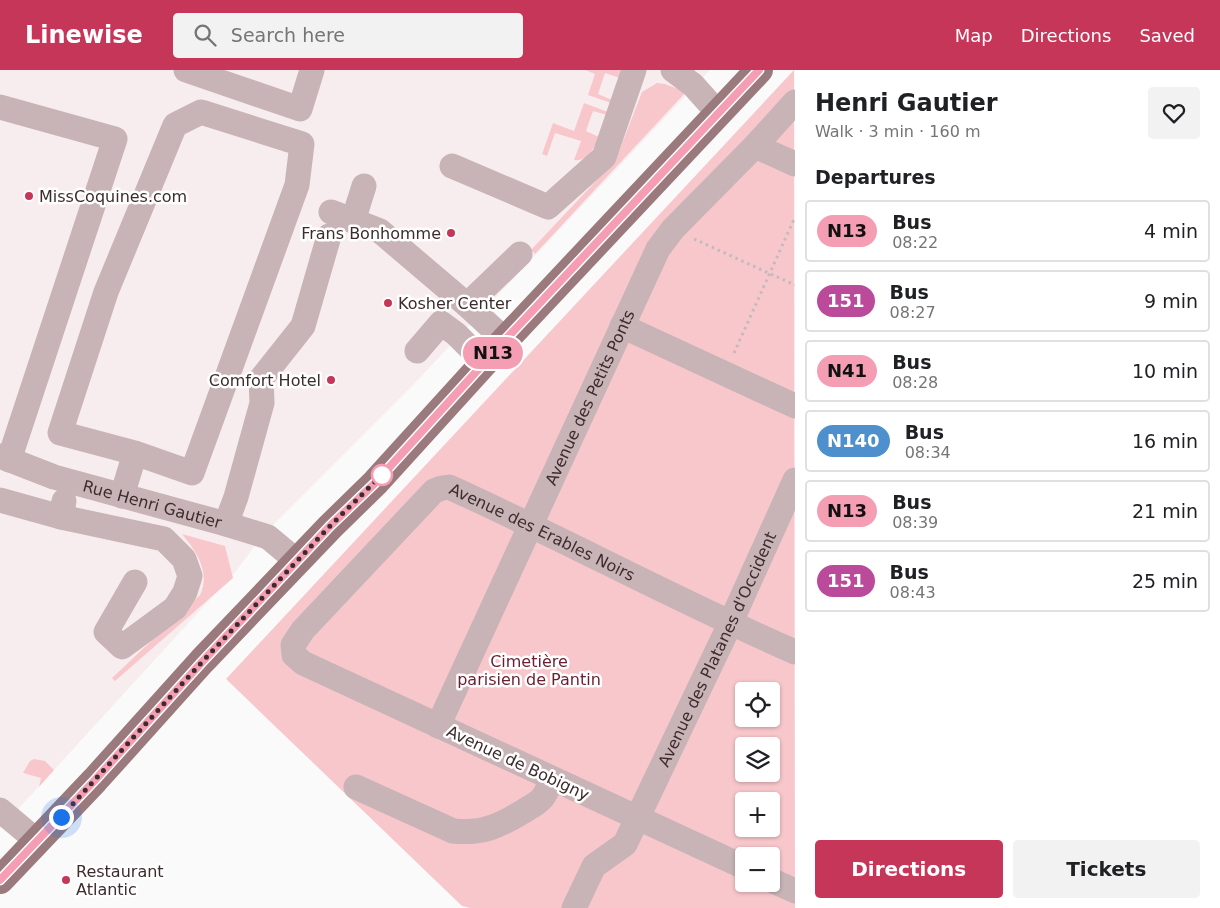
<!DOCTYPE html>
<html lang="en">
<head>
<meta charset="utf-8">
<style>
	body { margin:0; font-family:"DejaVu Sans",sans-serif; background:#f2f2f2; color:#202124; height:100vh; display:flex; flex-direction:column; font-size:19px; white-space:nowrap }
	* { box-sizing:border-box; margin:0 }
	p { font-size:16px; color:#757577 }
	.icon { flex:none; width:28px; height:28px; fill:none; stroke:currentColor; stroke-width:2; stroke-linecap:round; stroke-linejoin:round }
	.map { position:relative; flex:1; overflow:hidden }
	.panel { display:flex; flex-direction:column; background:#fff; width:425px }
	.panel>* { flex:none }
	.badge { padding:0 10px; border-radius:16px; font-size:18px; line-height:32px }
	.fabs { position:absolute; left:735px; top:612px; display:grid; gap:10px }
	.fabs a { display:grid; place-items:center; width:45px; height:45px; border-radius:5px; background:#fff; box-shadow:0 1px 4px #0004; font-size:25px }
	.you { position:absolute; width:25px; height:25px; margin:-12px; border:4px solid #fff; border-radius:50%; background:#1a73e8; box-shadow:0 0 0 8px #1a73e833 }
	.map>.badge { position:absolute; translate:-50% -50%; box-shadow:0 0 0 2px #fff }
	h2 { padding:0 20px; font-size:19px; line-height:45px }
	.round { display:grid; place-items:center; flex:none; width:52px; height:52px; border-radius:5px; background:#f2f2f2 }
	.headline { display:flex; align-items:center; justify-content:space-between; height:85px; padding:0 20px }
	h1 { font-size:24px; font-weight:800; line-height:38px }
	.action { display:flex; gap:10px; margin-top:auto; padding:10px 20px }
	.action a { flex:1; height:58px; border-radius:5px; background:#c63659; color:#fff; font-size:20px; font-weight:800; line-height:58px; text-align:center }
	.action a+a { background:#f2f2f2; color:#202124 }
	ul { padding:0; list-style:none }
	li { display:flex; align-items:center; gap:15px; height:62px; margin:0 10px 8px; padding:0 10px; border:2px solid #e0e0e0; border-radius:5px }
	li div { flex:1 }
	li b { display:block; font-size:19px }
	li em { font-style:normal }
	li .badge { min-width:55px; font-weight:700; text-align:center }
	header { display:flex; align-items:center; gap:30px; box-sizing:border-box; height:70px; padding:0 25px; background:#c63659; color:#fff }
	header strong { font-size:24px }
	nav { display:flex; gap:28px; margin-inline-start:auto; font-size:18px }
	.search { width:350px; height:45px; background:#f2f2f2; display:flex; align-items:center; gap:12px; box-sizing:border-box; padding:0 18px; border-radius:5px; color:#757577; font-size:19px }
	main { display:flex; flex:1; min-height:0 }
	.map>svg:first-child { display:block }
	.built { fill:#f8edee }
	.green { fill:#f8c7cc; fill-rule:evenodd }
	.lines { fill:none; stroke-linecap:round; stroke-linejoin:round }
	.path { stroke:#c0bbbc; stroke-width:3; stroke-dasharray:2.5 4; stroke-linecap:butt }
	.minor { stroke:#c8b4b6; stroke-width:25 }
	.major { stroke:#9b7a7d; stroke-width:28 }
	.line-casing { stroke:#fff; stroke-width:11 }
	.line { stroke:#f59eb3; stroke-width:8 }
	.walk { stroke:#3d2c2e; stroke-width:5; stroke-dasharray:0 9 }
	.poi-dot { fill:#c63659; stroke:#fff; stroke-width:2 }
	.stop-dot { fill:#fff; stroke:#f59eb3; stroke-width:2.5 }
	.labels { text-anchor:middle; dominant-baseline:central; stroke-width:5; stroke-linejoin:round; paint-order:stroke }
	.poi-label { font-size:16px; fill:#3d2c2e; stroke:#fff; text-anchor:start }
	.street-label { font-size:16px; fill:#3d2c2e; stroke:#fff }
	.park-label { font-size:16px; fill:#691f2f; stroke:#fff }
</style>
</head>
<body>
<header>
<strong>Linewise</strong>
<div class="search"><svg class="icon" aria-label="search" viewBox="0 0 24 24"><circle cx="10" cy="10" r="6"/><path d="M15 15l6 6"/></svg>Search here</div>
<nav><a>Map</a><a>Directions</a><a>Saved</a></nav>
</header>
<main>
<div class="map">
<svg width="795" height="838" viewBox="0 0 795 838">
	<rect width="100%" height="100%" fill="#fafafa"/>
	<path class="built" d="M 0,0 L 710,0 L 414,314 L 264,464 L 236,501 L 0,759 Z"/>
	<path class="green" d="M 585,0 L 622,0 L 620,8 L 605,3 L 598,24 L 612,30 L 611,33 L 588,25 L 595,4 Z
		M 794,0 L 795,838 L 470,838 L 462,836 L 226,609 ZM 744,621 L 771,621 L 771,649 L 744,649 ZM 744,676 L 771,676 L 771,704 L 744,704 ZM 744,731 L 771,731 L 771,759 L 744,759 ZM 744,786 L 771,786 L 771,814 L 744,814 Z
		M 657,13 L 665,14 L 686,22 L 535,184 L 531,180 L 612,94 L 618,84 L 642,22 Z
		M 584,33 L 608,42 L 607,45 L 593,41 L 586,61 L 599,67 C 594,78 588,92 574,90 L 581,71 L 555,63 L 547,86 L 542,84 L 553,53 L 574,61 Z
		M 182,464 L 225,476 L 233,508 L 115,611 L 112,608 L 200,525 C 211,502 196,481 182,464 Z
		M 34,689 L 45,691 L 54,700 L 39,717 L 41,708 L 23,703 L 30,691 Z"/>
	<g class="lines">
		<path class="path" d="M 694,169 L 795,215
			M 734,283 L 795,147"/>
		<g class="minor">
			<path d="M 186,0 L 300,39 L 312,0"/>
			<path d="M 673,0 L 693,15 L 719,44"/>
			<path d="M 0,37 L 115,69 L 9,390"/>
			<path d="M 755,76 L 795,94"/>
			<path d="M 452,96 L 548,137 L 604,87 L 634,0"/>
			<path d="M 331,142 L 380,161 L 467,235"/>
			<path d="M 353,151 L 364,116"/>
			<path d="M 622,256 L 795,336"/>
			<path d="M 505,270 L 467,235 L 520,184"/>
			<path d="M 417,281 L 441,253 L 456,264 L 485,293"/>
			<path id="s1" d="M 0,386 L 54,407 L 226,454 L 268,467 L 298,492"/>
			<path d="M 122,426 L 135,383 L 60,363 L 106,222 L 175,55 L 201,42 L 302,74 L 297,115 L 192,403 L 135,383"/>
			<path d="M 0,430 L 61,447 L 64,431"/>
			<path d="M 61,447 L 164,469 L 184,489 L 190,506 L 185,522 L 175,538 L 122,577 L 106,562 L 135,512"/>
			<path d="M 226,454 L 236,427 L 262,333 L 261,309 L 303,256 L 329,166"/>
			<path id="s2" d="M 438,656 L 658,179 L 673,159 L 755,76 L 795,32"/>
			<path d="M 356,717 L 453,761 C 483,764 499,756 524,741 C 530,737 539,733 543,727 C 547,722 549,715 552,709"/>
			<path d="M 0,740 L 37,771"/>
			<path id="s3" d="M 744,797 L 303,593 L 294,585 L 293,575 L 303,560 L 434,421 L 442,418 L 449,417 C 566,470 678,531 795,582"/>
			<path d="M 771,810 L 795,821"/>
			<path id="s4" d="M 574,838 L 594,796 L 625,774 L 730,554 L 795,410"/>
		</g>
		<path class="major" d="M 0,810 L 95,710 L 202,591 L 330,457 L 375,413 L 505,270 L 759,0"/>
	</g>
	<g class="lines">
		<defs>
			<path id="line" d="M 0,810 L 95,710 L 202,592 L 330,456 L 375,413 L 505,270 L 759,0"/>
		</defs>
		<use href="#line" class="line-casing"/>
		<use href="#line" class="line"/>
		<path class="walk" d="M 61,747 L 202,592 L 330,456 L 387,400 L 382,405"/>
	</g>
	<g class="poi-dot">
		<circle cx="29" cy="126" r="5"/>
		<circle cx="451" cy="163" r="5"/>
		<circle cx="388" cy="233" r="5"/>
		<circle cx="331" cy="310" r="5"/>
		<circle cx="66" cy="810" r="5"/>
	</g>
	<circle class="stop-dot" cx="382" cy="405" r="10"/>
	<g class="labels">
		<g class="poi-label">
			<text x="39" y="126">MissCoquines.com</text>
			<text x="441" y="163" text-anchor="end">Frans Bonhomme</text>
			<text x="398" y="233">Kosher Center</text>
			<text x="321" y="310" text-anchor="end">Comfort Hotel</text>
			<text x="76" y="801">Restaurant<tspan x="76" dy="18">Atlantic</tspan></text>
		</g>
		<g class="street-label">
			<text stroke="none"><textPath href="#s2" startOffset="362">Avenue des Petits Ponts</textPath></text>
			<text stroke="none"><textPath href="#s1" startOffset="160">Rue Henri Gautier</textPath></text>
			<text stroke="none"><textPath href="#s3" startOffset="836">Avenue des Erables Noirs</textPath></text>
			<text stroke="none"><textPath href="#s4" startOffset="300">Avenue des Platanes d'Occident</textPath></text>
			<text transform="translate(518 693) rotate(25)">Avenue de Bobigny</text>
		</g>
		<g class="park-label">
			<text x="529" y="591">Cimetière<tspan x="529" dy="18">parisien de Pantin</tspan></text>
		</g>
	</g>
</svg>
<div class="fabs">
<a><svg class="icon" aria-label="locate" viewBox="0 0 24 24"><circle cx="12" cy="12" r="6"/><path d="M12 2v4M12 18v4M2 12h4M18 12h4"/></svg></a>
<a><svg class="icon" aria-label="layers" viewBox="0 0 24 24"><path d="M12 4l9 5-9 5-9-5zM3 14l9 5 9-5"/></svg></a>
<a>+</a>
<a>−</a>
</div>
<div class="you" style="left:61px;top:747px"></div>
<b class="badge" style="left:493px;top:283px;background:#f59eb3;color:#111">N13</b>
</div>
<section class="panel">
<div class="headline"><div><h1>Henri Gautier</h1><p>Walk · 3 min · 160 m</p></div><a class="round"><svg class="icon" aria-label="heart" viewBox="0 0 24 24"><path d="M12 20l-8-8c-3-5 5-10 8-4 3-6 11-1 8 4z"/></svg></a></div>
<h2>Departures</h2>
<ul>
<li><span class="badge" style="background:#f59eb3;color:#111">N13</span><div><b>Bus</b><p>08:22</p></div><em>4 min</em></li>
<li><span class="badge" style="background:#bb4a9b;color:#fff">151</span><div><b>Bus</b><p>08:27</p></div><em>9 min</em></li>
<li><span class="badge" style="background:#f59eb3;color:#111">N41</span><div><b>Bus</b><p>08:28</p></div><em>10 min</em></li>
<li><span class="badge" style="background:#4d90cd;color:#fff">N140</span><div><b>Bus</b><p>08:34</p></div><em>16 min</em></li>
<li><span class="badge" style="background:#f59eb3;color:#111">N13</span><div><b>Bus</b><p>08:39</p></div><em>21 min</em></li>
<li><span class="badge" style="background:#bb4a9b;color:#fff">151</span><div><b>Bus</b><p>08:43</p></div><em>25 min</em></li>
</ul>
<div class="action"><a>Directions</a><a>Tickets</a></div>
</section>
</main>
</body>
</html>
